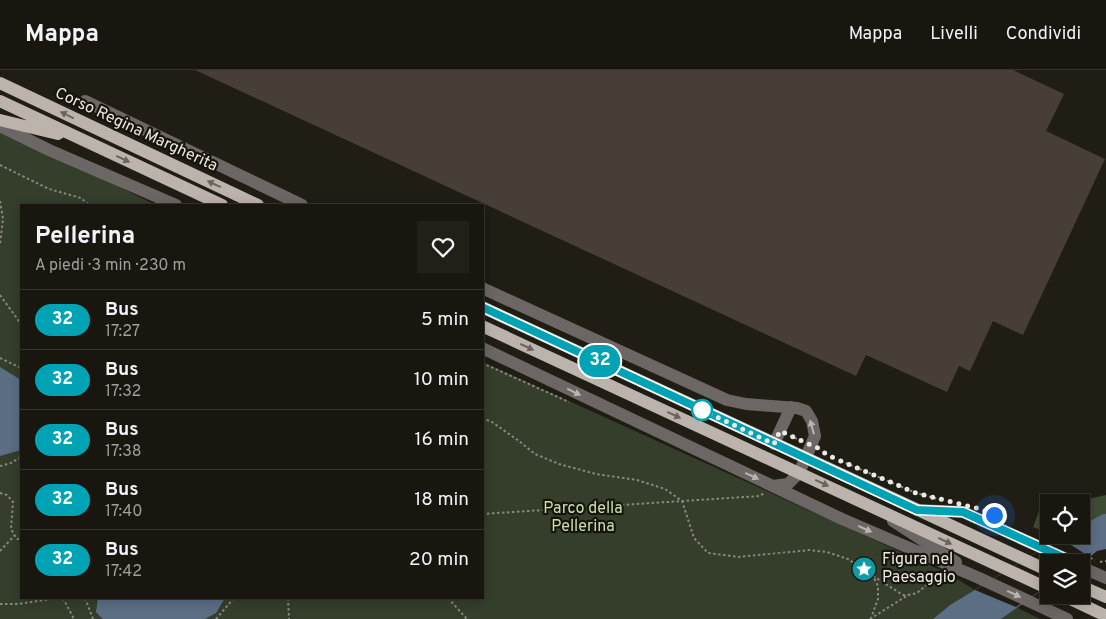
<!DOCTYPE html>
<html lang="it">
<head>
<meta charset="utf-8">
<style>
	body { margin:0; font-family:Overpass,sans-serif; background:#211f18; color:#f1f3f6; height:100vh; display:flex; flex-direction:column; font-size:19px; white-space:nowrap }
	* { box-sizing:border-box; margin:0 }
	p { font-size:16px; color:#9f9f9e }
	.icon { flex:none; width:28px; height:28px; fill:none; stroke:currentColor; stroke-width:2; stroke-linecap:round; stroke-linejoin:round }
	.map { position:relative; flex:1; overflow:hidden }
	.panel { position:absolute; left:20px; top:134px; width:464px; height:395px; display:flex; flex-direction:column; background:#18160f; border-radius:0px; box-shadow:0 2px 12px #0003,0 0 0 1px #36352f }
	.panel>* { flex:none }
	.badge { padding:0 10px; border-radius:16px; font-size:18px; line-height:32px }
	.controls { position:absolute; left:1040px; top:424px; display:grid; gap:10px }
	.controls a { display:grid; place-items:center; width:50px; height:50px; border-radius:0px; background:#18160f; box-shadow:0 2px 12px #0003,0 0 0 1px #36352f; font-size:25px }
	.you { position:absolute; width:25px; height:25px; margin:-12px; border:4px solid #fff; border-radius:50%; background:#1a73e8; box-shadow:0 0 0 8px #1a73e833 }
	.map>.badge { position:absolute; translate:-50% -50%; box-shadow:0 0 0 2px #fff }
	.round { display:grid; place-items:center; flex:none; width:52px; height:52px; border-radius:0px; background:#211f18 }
	.summary { display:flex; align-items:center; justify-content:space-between; height:85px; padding:0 15px }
	h1 { font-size:24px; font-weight:700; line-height:38px }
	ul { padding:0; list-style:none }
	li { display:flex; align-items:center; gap:15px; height:60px; padding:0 15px; border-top:1px solid #36352f }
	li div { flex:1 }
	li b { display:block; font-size:19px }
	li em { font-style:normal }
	li .badge { min-width:55px; font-weight:700; text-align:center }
	header { display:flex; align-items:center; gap:30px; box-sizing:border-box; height:70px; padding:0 25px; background:#18160f; border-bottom:1px solid #36352f }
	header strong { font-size:24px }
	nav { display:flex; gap:28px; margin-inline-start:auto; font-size:18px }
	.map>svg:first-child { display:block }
	.green { fill:#343e2b }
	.forest { fill:#3f4c34 }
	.water { fill:#5b6e84 }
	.pier { fill:#201d14 }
	.building { fill:#483e38 }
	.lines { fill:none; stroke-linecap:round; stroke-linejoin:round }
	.path { stroke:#89877f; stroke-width:2; stroke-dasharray:2.5 2.5; stroke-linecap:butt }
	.minor { stroke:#6c6764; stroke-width:12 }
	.major { stroke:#bcb3ac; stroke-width:12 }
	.oneway { fill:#6a645c }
	.oneway2 { fill:#b8b5b0 }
	.line-casing { stroke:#fff; stroke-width:11 }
	.line { stroke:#00a3b4; stroke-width:8 }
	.walk { stroke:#ebe9e3; stroke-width:5; stroke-dasharray:0 9 }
	.stop-dot { fill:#fff; stroke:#00a3b4; stroke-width:2.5 }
	.labels { text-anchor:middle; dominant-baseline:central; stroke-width:4.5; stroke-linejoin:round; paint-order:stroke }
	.street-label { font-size:16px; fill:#ebe9e3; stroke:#17140b }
	.park-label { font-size:16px; fill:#c6e0af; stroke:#17140b }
	.poi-label { font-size:16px; fill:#ebe9e3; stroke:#17140b; text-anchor:start }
</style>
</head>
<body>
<header>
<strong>Mappa</strong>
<nav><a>Mappa</a><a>Livelli</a><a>Condividi</a></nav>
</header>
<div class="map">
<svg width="1106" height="549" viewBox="0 0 1106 549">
	<rect width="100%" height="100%" fill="#201d14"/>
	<path class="green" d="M 0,59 L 156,135 L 21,135 L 21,528 L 482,528 L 483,292 L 949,504 L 975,520 L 950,535 L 933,549 L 0,549 Z
		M 1016,537 L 1040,549 L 1000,549 Z"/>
	<path class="forest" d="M 1106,425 L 1106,444 L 1081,456 L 1081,432 L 1074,432 Z
		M 1049,439 L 1049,463 L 1033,457 L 1039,441 Z"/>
	<path class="water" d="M 0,297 L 21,310 L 21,380 L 0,386 Z
		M 1103,444 L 1106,444 L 1106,479 L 1097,481 L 1090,487 L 1049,492 L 1049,515 L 1001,549 L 933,549 L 950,535 L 1060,468 L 1065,465 L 1081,465 L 1081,456 Z
		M 98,528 L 225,528 L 216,543 L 205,549 L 103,549 L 96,542 Z"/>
	<path class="pier" d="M 1060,468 L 1090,487 L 1081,493 L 1049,492 L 1049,515 L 1016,537 L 975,520 Z"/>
	<path class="building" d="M 195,0 L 1013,0 L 1064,24 L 1046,61 L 1105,89 L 1023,265 L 993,251 L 970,301 L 959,296 L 947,322 L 866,285 L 856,306 Z"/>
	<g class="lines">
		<path class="path" d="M 0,95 L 49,119 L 81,128 L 89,135
			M 0,131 L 3,149 L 0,174
			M 0,225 L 21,254
			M 0,288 L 21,298
			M 482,293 L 569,332
			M 482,348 L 492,352 L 519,371 L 535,384 L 559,394 L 596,404 L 637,410 L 665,419 L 682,431 L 694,468 L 708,483 L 739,487 L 809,480 L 827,482 L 848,489 L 873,506 L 878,516 L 878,529 L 871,548
			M 790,366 L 802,371
			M 841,391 L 916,423 L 942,430
			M 0,396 L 11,393 L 21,387
			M 0,423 L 7,425 L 13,432 L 11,459 L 17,469 L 21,469
			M 482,444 L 760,426 L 764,423
			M 0,481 L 15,465
			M 1081,484 L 1095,490
			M 1100,492 L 1106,491
			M 873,506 L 903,525 L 908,525
			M 63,528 L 74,549
			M 85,528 L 93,549
			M 288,528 L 289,549
			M 448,528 L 467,549
			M 0,534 L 18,534 L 57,528
			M 216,549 L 234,528
			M 870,549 L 908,525 L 917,523 L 939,505 L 944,504"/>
		<path class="minor" d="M 85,31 L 302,135
			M 0,56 L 49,80 L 176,135
			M 482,218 L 727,330 L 746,334 L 797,338 L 806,341 L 812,351 L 815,366 L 799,403 L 788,414 L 773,416
			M 482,278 L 842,449 L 979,508 L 1067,549
			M 774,374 L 791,337
			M 917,440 L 963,442 L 1073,492
			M 893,451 L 956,492
			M 1081,497 L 1106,508"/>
		<path class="major" d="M 0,13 L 258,135
			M 0,31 L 222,135
			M 0,50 L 58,64
			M 482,237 L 1049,501
			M 482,256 L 1049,519
			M 1081,516 L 1106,527
			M 1062,525 L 1106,546"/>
	</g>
	<defs><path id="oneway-solid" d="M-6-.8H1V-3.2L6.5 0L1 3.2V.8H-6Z" transform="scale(1.25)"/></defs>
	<g class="oneway">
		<use href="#oneway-solid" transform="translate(67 45) rotate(-154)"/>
		<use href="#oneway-solid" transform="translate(123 89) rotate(25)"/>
		<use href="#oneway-solid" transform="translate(214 114) rotate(-155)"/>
		<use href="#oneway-solid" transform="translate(527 277) rotate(25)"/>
		<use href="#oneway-solid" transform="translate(674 345) rotate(25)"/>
		<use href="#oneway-solid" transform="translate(822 413) rotate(25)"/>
		<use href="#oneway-solid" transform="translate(945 471) rotate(25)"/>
	</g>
	<g class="oneway2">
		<use href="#oneway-solid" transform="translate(574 322) rotate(26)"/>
		<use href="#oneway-solid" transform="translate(812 357) rotate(-105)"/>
		<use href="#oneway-solid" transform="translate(752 406) rotate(25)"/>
		<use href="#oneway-solid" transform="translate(865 459) rotate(24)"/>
		<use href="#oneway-solid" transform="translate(1014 524) rotate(25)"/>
	</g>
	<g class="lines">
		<defs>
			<path id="line" d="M 482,237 L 917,440 L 963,442 L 1073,492"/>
		</defs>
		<use href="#line" class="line-casing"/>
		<use href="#line" class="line"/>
		<path class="walk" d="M 702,340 L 774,374 L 780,361 L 820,379 L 827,385 L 916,423 L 980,439 L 994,445"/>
	</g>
	<defs>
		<symbol id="sight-disc" viewBox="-11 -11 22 22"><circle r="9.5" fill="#0f9aa8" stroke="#17140b"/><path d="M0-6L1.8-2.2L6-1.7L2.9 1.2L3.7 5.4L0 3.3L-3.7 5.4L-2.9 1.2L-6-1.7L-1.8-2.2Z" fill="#fff"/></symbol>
	</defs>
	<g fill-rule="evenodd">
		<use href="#sight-disc" x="850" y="485" width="28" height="28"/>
	</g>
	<circle class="stop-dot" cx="702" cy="340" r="10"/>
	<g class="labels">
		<g class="street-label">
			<text transform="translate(136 60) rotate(25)">Corso Regina Margherita</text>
		</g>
		<g class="park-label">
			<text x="583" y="439">Parco della<tspan x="583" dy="18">Pellerina</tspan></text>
		</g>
		<g class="poi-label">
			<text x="882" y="490">Figura nel<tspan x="882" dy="18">Paesaggio</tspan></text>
		</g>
	</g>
</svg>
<div class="controls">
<a><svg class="icon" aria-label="locate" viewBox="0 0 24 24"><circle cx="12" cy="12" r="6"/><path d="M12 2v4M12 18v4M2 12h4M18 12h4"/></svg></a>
<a><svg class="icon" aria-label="layers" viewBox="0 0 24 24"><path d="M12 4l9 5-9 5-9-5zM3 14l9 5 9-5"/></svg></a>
</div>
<div class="you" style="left:994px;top:445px"></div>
<b class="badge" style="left:600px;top:291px;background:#00a3b4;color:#fff">32</b>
<section class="panel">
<div class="summary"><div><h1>Pellerina</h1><p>A piedi · 3 min · 230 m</p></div><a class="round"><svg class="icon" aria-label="heart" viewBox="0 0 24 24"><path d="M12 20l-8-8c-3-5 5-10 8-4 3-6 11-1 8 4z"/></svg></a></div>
<ul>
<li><span class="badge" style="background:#00a3b4;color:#fff">32</span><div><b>Bus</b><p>17:27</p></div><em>5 min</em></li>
<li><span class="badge" style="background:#00a3b4;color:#fff">32</span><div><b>Bus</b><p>17:32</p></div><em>10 min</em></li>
<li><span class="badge" style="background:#00a3b4;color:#fff">32</span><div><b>Bus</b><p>17:38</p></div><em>16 min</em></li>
<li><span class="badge" style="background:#00a3b4;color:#fff">32</span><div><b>Bus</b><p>17:40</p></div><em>18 min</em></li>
<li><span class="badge" style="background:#00a3b4;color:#fff">32</span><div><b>Bus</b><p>17:42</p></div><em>20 min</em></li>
</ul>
</section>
</div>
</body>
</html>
